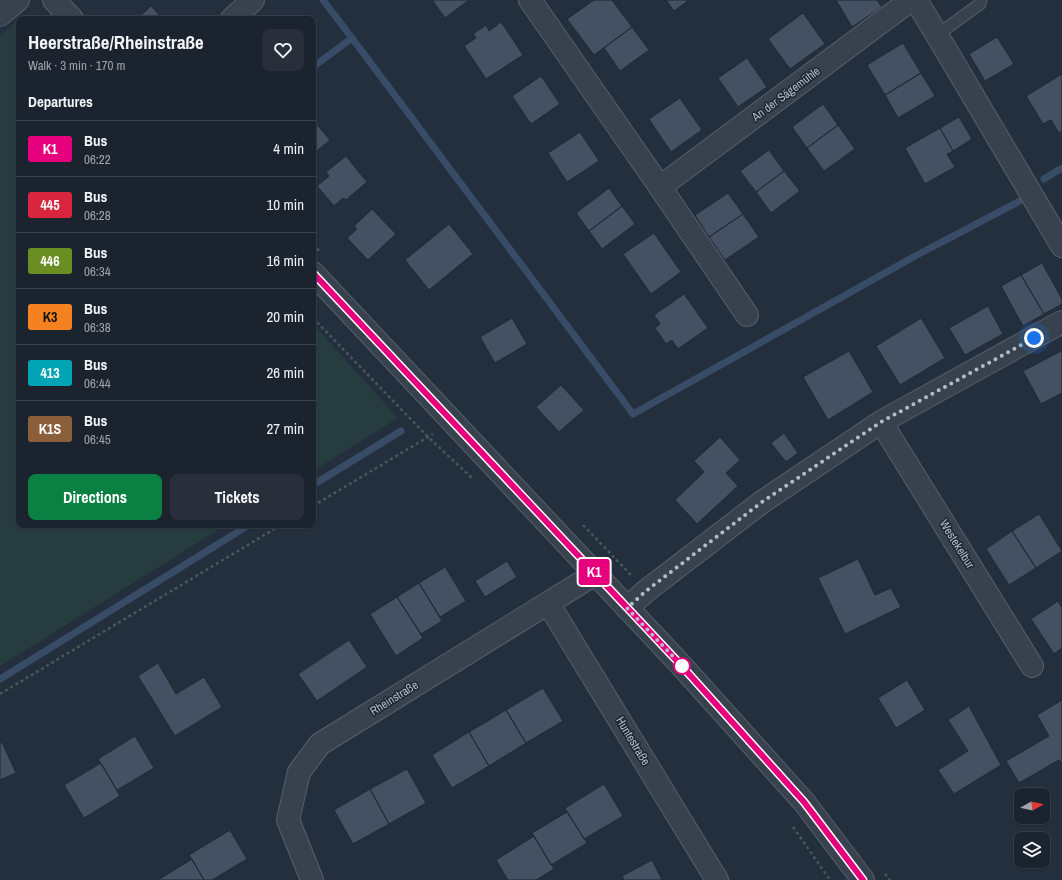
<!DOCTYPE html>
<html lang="en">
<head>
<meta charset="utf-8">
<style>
	body { margin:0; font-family:"Archivo Narrow",sans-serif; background:#282f3a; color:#f1f3f6; height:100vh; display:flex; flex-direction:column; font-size:15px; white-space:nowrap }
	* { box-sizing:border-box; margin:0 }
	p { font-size:13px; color:#a0a4aa }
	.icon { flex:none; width:22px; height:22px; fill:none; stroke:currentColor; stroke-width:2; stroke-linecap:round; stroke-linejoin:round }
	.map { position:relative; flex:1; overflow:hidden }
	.panel { position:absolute; left:16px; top:16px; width:300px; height:512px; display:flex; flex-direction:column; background:#1b232e; border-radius:8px; box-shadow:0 1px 3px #0004,0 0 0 1px #39404a }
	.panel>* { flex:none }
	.badge { padding:0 8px; border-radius:3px; font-size:14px; line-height:26px }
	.needle { width:26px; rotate:82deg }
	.fabs { position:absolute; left:1014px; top:788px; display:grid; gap:8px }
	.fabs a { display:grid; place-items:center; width:36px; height:36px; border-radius:8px; background:#1b232e; box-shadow:0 1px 3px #0004,0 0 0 1px #39404a; font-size:20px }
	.you { position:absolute; width:20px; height:20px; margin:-10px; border:3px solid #fff; border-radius:50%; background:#1a73e8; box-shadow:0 0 0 6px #1a73e833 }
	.map>.badge { position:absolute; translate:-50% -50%; box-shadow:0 0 0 2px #fff }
	h2 { padding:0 12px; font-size:15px; line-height:36px }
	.round { display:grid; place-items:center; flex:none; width:42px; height:42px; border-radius:8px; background:#282f3a }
	.headline { display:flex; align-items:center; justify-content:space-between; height:68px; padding:0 12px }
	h1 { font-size:19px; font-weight:700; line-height:30px }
	.cta { display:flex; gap:8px; margin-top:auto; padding:8px 12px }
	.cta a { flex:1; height:46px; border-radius:8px; background:#0b8043; color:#fff; font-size:16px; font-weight:700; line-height:46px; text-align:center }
	.cta a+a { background:#282f3a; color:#f1f3f6 }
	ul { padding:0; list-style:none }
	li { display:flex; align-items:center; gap:12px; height:56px; padding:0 12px; border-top:1px solid #39404a }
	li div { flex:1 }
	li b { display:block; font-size:15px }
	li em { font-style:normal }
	li .badge { min-width:44px; font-weight:700; text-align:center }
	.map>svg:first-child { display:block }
	.green { fill:#263c3f }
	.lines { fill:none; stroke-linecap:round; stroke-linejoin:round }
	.stream { stroke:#394c67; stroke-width:7 }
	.building { fill:#455162; stroke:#1f2835 }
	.service-casing { stroke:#565f6c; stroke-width:13 }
	.minor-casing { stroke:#565f6c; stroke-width:24 }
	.tertiary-casing { stroke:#565f6c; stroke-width:24 }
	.path { stroke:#44595c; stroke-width:2.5; stroke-dasharray:3 3; stroke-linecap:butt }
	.service { stroke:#38414e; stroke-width:11 }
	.minor { stroke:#38414e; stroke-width:22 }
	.tertiary { stroke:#38414e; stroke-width:22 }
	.line-casing { stroke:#fff; stroke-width:9 }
	.line { stroke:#e6007e; stroke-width:6 }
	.walk { stroke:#b4bcc9; stroke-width:4; stroke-dasharray:0 7.2 }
	.stop-dot { fill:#fff; stroke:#e6007e; stroke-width:2 }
	.labels { text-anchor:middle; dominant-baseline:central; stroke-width:3; stroke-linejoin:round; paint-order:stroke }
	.street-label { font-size:12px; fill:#b4bcc9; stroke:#1d2633 }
</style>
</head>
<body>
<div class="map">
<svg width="1062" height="880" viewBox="0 0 1062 880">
	<rect width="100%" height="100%" fill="#242f3e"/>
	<path class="green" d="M 19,20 L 19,525 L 226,525 L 0,666 L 0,35 Z
		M 313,324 L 398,418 L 313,471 Z"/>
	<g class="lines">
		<path class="stream" d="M 323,0 L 352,38
			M 313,67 L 352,38 L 633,414 L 917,255 L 1020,201
			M 1044,179 L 1062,168
			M 313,485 L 401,431
			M 0,679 L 249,525"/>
	</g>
	<path class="building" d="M 432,0 L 469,0 L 445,18 Z
		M 594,0 L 612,0 L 632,27 L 594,55 L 567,19 Z
		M 666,0 L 689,0 L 674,11 Z
		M 836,0 L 877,0 L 882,7 L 852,27 Z
		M 151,6 L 163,19 L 137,19 Z
		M 803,13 L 825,44 L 790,69 L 768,39 Z
		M 501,22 L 523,55 L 486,79 L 464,46 L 476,38 L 473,34 L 486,25 L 489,31 Z
		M 632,27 L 649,50 L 620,71 L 604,48 Z
		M 997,37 L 1014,64 L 985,81 L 969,54 Z
		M 903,43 L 921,73 L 885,95 L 867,65 Z
		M 747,58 L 767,87 L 738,107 L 718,78 Z
		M 921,73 L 935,96 L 898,118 L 885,95 Z
		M 1062,74 L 1062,131 L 1059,133 L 1051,120 L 1043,124 L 1026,96 Z
		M 541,76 L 560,104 L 531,124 L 512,96 Z
		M 680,98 L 702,130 L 671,152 L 649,119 Z
		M 823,104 L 838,125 L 807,148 L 792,127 Z
		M 959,117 L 972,139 L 953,151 L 940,128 Z
		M 313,120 L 330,140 L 313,154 Z
		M 838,125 L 855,149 L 824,171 L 807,148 Z
		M 940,128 L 953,151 L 947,154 L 955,167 L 925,184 L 905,148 Z
		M 580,132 L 599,161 L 567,182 L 548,153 Z
		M 769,150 L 784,171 L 756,192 L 740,171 Z
		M 346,156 L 367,182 L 346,200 L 343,198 L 334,206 L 317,186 L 329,176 L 326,172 Z
		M 784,171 L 800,191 L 771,213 L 756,192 Z
		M 609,188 L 622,206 L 589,231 L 576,213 Z
		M 728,193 L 743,214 L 709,237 L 695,215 Z
		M 622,206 L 635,224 L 602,249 L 589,231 Z
		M 372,209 L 396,234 L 368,260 L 347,238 L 357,229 L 354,226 Z
		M 743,214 L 759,237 L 725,260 L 709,237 Z
		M 449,224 L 473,254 L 429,290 L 405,260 Z
		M 654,233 L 681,272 L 651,294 L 623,254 Z
		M 1042,263 L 1062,299 L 1062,304 L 1044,314 L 1021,275 Z
		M 1021,275 L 1044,314 L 1023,326 L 1001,286 Z
		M 684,294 L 708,328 L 678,349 L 672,340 L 666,344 L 655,328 L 660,324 L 654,315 Z
		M 988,306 L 1003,334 L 965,355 L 949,328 Z
		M 512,318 L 527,344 L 495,363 L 480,337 Z
		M 921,318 L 945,358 L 900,385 L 876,346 Z
		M 849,351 L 873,392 L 828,420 L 803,377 Z
		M 1061,351 L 1062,353 L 1062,393 L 1041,404 L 1023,371 Z
		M 561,385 L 584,410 L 559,432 L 536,407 Z
		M 784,433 L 798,453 L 786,462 L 771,443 Z
		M 720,437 L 740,460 L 726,473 L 738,486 L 697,524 L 675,500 L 704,472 L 694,461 Z
		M 1039,514 L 1062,551 L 1036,568 L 1012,531 Z
		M 1012,531 L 1036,568 L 1009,585 L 986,549 Z
		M 858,559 L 875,595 L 891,588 L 901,607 L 845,634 L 818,578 Z
		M 507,561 L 517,577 L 485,597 L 475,581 Z
		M 445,567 L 466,601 L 440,617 L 419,583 Z
		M 419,583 L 442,621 L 421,634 L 397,597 Z
		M 397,597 L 423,638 L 396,656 L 370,614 Z
		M 1058,601 L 1062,608 L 1062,648 L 1054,654 L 1031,619 Z
		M 349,640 L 367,667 L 317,701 L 298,674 Z
		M 158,663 L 176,694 L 204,677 L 222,707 L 175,736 L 138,676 Z
		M 907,680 L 925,710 L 896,728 L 878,698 Z
		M 543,688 L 563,721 L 526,743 L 506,710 Z
		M 1062,700 L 1062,764 L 1059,760 L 1019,783 L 1006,761 L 1049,736 L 1037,715 Z
		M 969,706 L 1001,765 L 954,794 L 938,770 L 968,751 L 948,720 Z
		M 506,710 L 526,743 L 489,766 L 469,732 Z
		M 469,732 L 489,766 L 452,788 L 432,755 Z
		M 135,736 L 154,768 L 117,790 L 98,759 Z
		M 2,742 L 16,773 L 0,780 L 0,743 Z
		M 101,763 L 120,796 L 84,818 L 64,785 Z
		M 407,769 L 426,803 L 389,824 L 370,789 Z
		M 604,784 L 623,816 L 584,839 L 565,808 Z
		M 370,789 L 389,824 L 353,844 L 334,810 Z
		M 567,812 L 587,843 L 551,865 L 532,833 Z
		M 230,830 L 247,859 L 212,880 L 204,880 L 189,855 Z
		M 534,836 L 554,869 L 536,880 L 508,880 L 496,860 Z
		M 192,859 L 204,880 L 158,880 Z
		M 652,860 L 662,880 L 624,880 L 622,876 Z"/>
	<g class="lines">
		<defs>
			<path id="service" d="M 937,35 L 980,4 L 981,0"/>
			<path id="minor" d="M 530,0 L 660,187 L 911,0
				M 916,0 L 937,35 L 1062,246
				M 0,15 L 18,0
				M 232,19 L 253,0
				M 660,187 L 747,315
				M 881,422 L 1032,666
				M 548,603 L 717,880
				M 627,608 L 646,591 L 762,502 L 881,422 L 1062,322
				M 312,880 L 288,820 L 299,772 L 320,744 L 595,574"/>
			<path id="tertiary" d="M 54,0 L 72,19
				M 313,273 L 680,664 L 804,802 L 863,880"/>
		</defs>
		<use href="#service" class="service-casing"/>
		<use href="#minor" class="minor-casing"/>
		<use href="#tertiary" class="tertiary-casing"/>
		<path class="path" d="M 313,244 L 320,252
			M 313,318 L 428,437 L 472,478
			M 313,506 L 433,434
			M 583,525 L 631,575
			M 0,694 L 281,525
			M 793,827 L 830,880
			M 885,874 L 890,880"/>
		<use href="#service" class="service"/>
		<use href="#minor" class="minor"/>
		<use href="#tertiary" class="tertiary"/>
	</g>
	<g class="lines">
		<defs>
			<path id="line" d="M 313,273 L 680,664 L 804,802 L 863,880"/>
		</defs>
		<use href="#line" class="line-casing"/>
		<use href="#line" class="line"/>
		<path class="walk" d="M 682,666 L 627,608 L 646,591 L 762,502 L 881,422 L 1034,338"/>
	</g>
	<circle class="stop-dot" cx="682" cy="666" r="8"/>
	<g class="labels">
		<g class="street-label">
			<text transform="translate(786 94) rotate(-37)">An der Sägemühle</text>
			<text transform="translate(957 544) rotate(58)">Westekelbur</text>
			<text transform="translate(394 698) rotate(-32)">Rheinstraße</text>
			<text transform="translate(633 741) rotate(59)">Huntestraße</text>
		</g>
	</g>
</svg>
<div class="fabs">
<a><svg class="needle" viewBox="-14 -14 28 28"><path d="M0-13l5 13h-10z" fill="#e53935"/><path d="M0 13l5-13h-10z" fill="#a0a4aa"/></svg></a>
<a><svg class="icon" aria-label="layers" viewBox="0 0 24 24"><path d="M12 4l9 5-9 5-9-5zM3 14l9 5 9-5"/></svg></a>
</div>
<div class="you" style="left:1034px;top:338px"></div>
<b class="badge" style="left:594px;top:572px;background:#e6007e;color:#fff">K1</b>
<section class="panel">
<div class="headline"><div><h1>Heerstraße/Rheinstraße</h1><p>Walk · 3 min · 170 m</p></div><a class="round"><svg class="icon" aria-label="heart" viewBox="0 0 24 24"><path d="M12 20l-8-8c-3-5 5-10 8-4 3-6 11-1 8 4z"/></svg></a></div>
<h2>Departures</h2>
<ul>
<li><span class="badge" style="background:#e6007e;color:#fff">K1</span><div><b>Bus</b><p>06:22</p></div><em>4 min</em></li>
<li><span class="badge" style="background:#d7263d;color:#fff">445</span><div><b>Bus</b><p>06:28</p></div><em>10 min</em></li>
<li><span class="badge" style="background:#6b8e23;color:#fff">446</span><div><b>Bus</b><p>06:34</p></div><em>16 min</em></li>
<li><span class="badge" style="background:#f58220;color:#111">K3</span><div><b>Bus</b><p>06:38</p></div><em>20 min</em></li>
<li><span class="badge" style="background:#00a3b4;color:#fff">413</span><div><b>Bus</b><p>06:44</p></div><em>26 min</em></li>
<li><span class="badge" style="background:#8b5e3c;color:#fff">K1S</span><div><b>Bus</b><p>06:45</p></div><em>27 min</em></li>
</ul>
<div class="cta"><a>Directions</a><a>Tickets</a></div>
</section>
</div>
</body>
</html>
